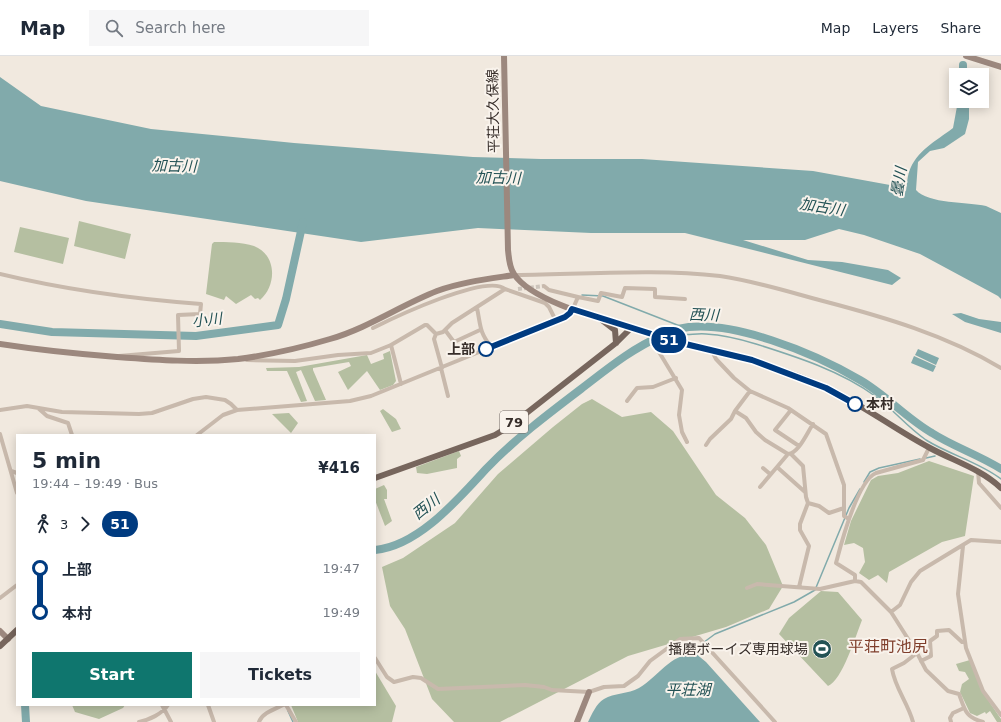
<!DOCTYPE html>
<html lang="en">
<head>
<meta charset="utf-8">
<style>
	body { margin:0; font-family:"DejaVu Sans","Noto Sans JP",sans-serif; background:#f6f6f7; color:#1f2937; height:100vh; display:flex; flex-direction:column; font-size:15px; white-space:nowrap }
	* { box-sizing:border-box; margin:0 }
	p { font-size:13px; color:#747a83 }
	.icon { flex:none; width:22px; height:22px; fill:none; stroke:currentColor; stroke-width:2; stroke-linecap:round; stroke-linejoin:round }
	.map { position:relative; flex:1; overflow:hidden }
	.side { position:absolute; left:16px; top:378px; width:360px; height:272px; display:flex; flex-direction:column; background:#fff; border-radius:0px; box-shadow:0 2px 10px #0003 }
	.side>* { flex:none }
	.badge { padding:0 8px; border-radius:13px; font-size:14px; line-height:26px }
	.buttons { position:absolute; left:949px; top:12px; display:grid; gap:8px }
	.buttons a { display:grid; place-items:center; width:40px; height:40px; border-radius:0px; background:#fff; box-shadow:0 2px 10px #0003; font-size:20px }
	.map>.badge { position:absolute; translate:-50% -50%; box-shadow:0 0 0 2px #fff }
	.legs { display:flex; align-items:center; gap:6px; height:44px; padding:0 16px; font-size:13px }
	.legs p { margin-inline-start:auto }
	.headline { display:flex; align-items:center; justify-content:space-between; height:68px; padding:0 16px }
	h1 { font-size:22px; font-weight:800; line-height:30px }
	.action { display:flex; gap:8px; margin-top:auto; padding:8px 16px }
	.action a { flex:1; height:46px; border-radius:0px; background:#0f766e; color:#fff; font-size:16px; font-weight:800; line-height:46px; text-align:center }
	.action a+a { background:#f6f6f7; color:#1f2937 }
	ul { padding:0 16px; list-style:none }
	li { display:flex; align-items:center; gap:14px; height:44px; font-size:15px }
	li i { display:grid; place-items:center; width:6px; height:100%; margin:0 5px; background:currentColor }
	li i::after { content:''; width:10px; height:10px; margin:-5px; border:3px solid; border-radius:50%; background:#fff }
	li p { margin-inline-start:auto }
	li:first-child i { background:linear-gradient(#0000 50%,currentColor 0) }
	li:last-child i { background:linear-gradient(currentColor 50%,#0000 0) }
	header { display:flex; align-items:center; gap:24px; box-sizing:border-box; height:56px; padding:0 20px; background:#fff; border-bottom:1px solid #e0e1e3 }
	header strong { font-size:19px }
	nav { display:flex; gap:22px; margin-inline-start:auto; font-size:14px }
	.search { width:280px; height:36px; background:#f6f6f7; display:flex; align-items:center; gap:10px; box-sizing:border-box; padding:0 14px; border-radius:0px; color:#747a83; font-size:15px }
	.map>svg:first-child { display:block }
	.green { fill:#b5bfa1 }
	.water { fill:#81aaab }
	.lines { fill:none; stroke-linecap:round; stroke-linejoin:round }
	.stream { stroke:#81aaab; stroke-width:1.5 }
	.river { stroke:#81aaab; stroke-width:8 }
	.street-tunnel { stroke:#ccc4bb; stroke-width:4; stroke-dasharray:4 2; stroke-linecap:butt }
	.street { stroke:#c8b9ac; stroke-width:4 }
	.secondary { stroke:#9c887e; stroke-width:6 }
	.primary { stroke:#77665d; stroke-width:6 }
	.line-1-casing { stroke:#fff; stroke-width:9 }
	.line-1 { stroke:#003b80; stroke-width:6 }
	.stop-1-dot { fill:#fff; stroke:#003b80; stroke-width:2 }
	.labels { text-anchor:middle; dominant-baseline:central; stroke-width:4; stroke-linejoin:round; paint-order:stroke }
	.shield { fill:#f9f3ec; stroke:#716964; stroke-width:1 }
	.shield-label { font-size:13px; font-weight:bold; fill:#372e2a }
	.street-label { font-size:14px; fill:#372e2a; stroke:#f9f3ec }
	.stop-label { font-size:14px; font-weight:bold; fill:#372e2a; stroke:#f9f3ec; text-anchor:end }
	.poi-label { font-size:14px; fill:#372e2a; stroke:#f9f3ec; text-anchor:end }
	.water-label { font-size:15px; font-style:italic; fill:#235255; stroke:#f9f3ec }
	.quarter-label { font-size:16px; fill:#7f3e2b; stroke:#f9f3ec }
</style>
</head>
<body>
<header>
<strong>Map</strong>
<div class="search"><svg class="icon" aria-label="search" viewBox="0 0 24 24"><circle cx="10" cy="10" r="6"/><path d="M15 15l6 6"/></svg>Search here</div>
<nav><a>Map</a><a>Layers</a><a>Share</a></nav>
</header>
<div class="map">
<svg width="1001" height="666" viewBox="0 0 1001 666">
	<rect width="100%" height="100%" fill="#f1e9df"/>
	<path class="green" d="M 79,165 L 131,178 L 125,203 L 74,190 Z
		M 20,171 L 69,182 L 63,208 L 14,196 Z
		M 214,186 C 226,186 242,186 254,190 C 277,199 277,229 260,244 L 258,242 L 255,243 L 251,239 L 236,248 L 226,240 L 224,244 L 206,238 L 212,188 Z
		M 390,295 L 396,325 L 393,329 L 380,334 L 367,315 L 348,334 L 338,316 L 351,310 L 349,306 L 313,312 L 313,314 L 326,344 L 315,345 L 301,314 L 296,316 L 307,345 L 301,346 L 287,315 L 267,315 L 266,312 L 299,311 L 367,299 L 371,308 L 384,303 L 383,298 Z
		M 592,343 L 622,361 L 651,356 L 673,375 L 716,439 L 745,462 L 766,489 L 783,530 L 769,553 L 726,571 L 628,600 L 500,666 L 454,666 L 432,643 L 405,573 L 390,550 L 382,511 L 403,502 L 455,467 L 498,418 L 553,371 L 582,348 Z
		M 383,353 L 396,363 L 401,373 L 392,376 L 380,355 Z
		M 289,357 L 298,367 L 291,377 L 272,358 Z
		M 459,395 L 461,400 L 457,403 L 457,412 L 427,418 L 417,417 L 416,411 Z
		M 929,405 L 974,420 L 965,480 L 942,486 L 889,516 L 887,527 L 878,519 L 869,524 L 859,517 L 865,506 L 863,492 L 854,487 L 844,489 L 851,465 L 871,424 L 878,420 L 898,417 Z
		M 384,429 L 387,434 L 387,443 L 384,443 L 392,465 L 385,470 L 375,444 L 375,433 Z
		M 821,535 L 838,536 L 862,564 C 856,579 842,625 828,630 L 779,578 L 789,562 Z
		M 970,604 L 990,647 L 1001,663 L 1001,666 L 997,666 L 990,655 L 986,658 L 985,656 L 977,660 L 970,657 L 960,636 L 962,628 L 969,623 L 965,616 L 959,615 L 956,608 Z
		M 375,615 L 396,650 L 392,666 L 298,666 L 291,649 L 375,649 Z
		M 72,649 L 125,649 L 123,652 L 99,663 L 75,656 Z"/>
	<path class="water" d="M 0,21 L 41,50 L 151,73 L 294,87 L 473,101 L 541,103 L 642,103 L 813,115 L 890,129 L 906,135 C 907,129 907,122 909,116 C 916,95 936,85 953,72 L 958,45 L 969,45 L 969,63 L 965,78 L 944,92 L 930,95 L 918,106 L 916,134 C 928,148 968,146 986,150 C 991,152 996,155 1001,157 L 1001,243 L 998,240 L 920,198 L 864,179 L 839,173 L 805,184 L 743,184 L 808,204 L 842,206 L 888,214 L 901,222 L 892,229 L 685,177 L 591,177 L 478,172 L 361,186 L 86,145 L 0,125 Z
		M 961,257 L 979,263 L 1001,266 L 1001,277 L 965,266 L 952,258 Z
		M 918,293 L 939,302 L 936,309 L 915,299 Z
		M 914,300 L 936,310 L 933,316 L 911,307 Z
		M 695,597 L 706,606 L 760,666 L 588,666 C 592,658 596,648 604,643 C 614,637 628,638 639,632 C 659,620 669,599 695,597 Z"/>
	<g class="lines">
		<path class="stream" d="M 582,239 L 603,240 L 685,272
			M 671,276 C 683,281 693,277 706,278 C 723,279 740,283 756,288 C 797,301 841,315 875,340 C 893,353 907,371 926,384 C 950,399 979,406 1001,423
			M 926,402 L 935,400
			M 864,426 L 870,416 L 879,412 L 920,403
			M 688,598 L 715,578 L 794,546 L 815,534 L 849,452 L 860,433
			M 288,655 L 293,666"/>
		<path class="river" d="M 963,19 L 963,9
			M 0,268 L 52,276 L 196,280 L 278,269 L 286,243 L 303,166
			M 375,494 C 419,490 459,442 487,412 C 515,383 548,358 581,333 C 606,314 631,293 661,280 C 666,278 672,274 678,273 C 729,261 816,298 860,324 C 886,339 906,362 932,377 C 954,391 979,399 1001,413
			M 25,649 L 26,666"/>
		<path class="street-tunnel" d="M 518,233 L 544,230"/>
		<path class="street" d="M 0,218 C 66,234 133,243 201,248 L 200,258 L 178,259 L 179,295 L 119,300
			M 515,219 C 583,219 652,212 720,220 C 755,225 789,236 823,245 C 884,261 946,279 1001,312
			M 544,230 L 549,234 L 578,241
			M 477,252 C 481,271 479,275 491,291
			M 373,272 C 393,262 487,217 505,233
			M 445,274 L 454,286 L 480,274
			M 436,278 L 434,283 L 442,312
			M 680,287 L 679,290 L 659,296 L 682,334 L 679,359 L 682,376 L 687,386
			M 391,289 L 401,328
			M 712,295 L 716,303 L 734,322 L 750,335 L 788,352 L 826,378 L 844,429 L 844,460 L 849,463
			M 247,304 L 295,305 L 338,299 L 371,297 L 391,289 L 425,269 L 427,269 L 436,278 L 443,276 L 452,267 L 505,233 L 545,247 L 549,251 L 556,265
			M 441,312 L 448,340
			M 750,335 L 735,355 L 746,362 L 756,376 L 765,384 L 788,398
			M 627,345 L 637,332 L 653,331 L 676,322
			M 38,352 L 47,360 L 68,367 L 72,379
			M 0,354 L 27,350 L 62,356 L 139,358 L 152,357 L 193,343 L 206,341 L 225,344 L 231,348 L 237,354
			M 791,354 L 775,374 L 799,390
			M 0,378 L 17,437
			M 197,379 L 223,359 L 237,354 L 350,345 L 371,340 L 565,261 L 571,257 L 578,241 L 598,245 L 601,237 L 622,241 L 625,232 L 655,233 L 655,241 L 685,243
			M 706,389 L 710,383 L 731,363 L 735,355
			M 791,398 L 803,410 L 806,441 L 808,447 L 800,468 L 800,474 L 809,490 L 799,531
			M 763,412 L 770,418
			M 11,415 L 17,417
			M 978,415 L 979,427 L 1001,452
			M 760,431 L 777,411
			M 805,436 L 777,411 L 788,398 C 798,398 807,377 813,368
			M 808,447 L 819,450 L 829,457 L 844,452
			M 963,490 L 958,538 L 966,592 L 983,635 L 1001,659
			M 855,525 L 855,519 L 836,507 C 841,488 857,425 876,417 L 923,404 L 929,392
			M 747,532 L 757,528 L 820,533 L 855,525 L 861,526 L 891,556 L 917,597 L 926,614 L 948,635 L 959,638 C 965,654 965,661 983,666
			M 0,542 L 17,529
			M 891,556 L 900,549 L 911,526 L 920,515 L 971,484 L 1001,486
			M 375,602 L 387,621 L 394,626 L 413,621 L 421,622 L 438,633 L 525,629 L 544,631 L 552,634 L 589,636 L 604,631 L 624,630 L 638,620 L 650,605 L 680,583 L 699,582 L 775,666
			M 921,605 L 931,600 L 930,585 L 937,580 L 937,575 L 949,574 L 962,586 L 965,586
			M 162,649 L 171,666
			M 208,649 L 214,666
			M 286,649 L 296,666
			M 139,666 C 149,664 162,658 168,649
			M 259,666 C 262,657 275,653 283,649
			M 913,666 C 908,647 895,632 892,613 L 904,607 L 917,597
			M 951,666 L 950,662 L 953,657 L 964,652"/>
		<path class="secondary" d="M 504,0 L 508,194 C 509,202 509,211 514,218 C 531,245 601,263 631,272
			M 966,0 L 1001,11
			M 0,288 C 39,294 78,298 117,301 C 157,304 198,307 238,303 C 269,299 300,292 330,283 C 368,272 401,249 437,235 C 462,226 488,223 514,219
			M 0,575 L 8,583
			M 577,666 L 589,636"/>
		<path class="primary" d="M 602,264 L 615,274 L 616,287
			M 375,422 L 495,379 L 510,370 L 616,287 L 631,272 C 696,293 763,303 825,331 C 862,348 894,373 930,392 C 954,405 981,413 1001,432
			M 0,590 L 17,574"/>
	</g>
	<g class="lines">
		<defs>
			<path id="line-1" d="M 486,293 L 565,261 L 570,257 L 572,253 L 677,286 L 752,304 L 826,332 L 855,348"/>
		</defs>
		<use href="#line-1" class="line-1-casing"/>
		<use href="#line-1" class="line-1"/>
	</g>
	<defs>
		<symbol id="stadium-disc" viewBox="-11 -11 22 22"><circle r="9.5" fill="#235255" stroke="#f9f3ec"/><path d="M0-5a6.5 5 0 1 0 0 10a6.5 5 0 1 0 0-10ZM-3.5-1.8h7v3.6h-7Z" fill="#fff"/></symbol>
	</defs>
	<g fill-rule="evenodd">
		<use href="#stadium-disc" x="811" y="582" width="22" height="22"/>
	</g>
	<g class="stop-1-dot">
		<circle cx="486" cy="293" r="7"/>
		<circle cx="855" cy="348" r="7"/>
	</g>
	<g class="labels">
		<rect class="shield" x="500" y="355" width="28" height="22" rx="3"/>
		<g class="shield-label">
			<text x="514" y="366">79</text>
		</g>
		<g class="street-label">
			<text transform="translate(493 55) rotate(-91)">平荘大久保線</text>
		</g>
		<g class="stop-label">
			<text x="475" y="293">上部</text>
			<text x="866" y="348" text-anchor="start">本村</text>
		</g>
		<g class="poi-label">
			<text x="808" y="593">播磨ボーイズ専用球場</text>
		</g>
		<g class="water-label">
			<text transform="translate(174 110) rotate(1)">加古川</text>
			<text transform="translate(498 122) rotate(1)">加古川</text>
			<text transform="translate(899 126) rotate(-81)">曇川</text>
			<text transform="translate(822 151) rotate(9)">加古川</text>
			<text transform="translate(704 259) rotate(2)">西川</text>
			<text transform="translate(207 264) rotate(-6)">小川</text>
			<text transform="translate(426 451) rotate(-39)">西川</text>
			<text x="688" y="634">平荘湖</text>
		</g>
		<g class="quarter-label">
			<text x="888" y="590">平荘町池尻</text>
		</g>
	</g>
</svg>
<div class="buttons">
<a><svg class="icon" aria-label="layers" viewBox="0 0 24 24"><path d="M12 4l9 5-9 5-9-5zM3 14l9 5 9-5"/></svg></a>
</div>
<b class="badge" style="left:669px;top:284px;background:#003b80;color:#fff">51</b>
<section class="side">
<div class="headline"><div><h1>5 min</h1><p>19:44 – 19:49 · Bus</p></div><b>¥416</b></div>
<div class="legs"><svg class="icon" aria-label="walk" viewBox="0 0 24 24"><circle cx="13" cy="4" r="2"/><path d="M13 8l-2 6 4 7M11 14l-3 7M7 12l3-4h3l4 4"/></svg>3<svg class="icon" aria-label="forward" viewBox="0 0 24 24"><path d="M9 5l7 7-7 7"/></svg><b class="badge" style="background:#003b80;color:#fff">51</b></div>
<ul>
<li><i style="color:#003b80"></i><b>上部</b><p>19:47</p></li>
<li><i style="color:#003b80"></i><b>本村</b><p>19:49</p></li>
</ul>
<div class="action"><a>Start</a><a>Tickets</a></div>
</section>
</div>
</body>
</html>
